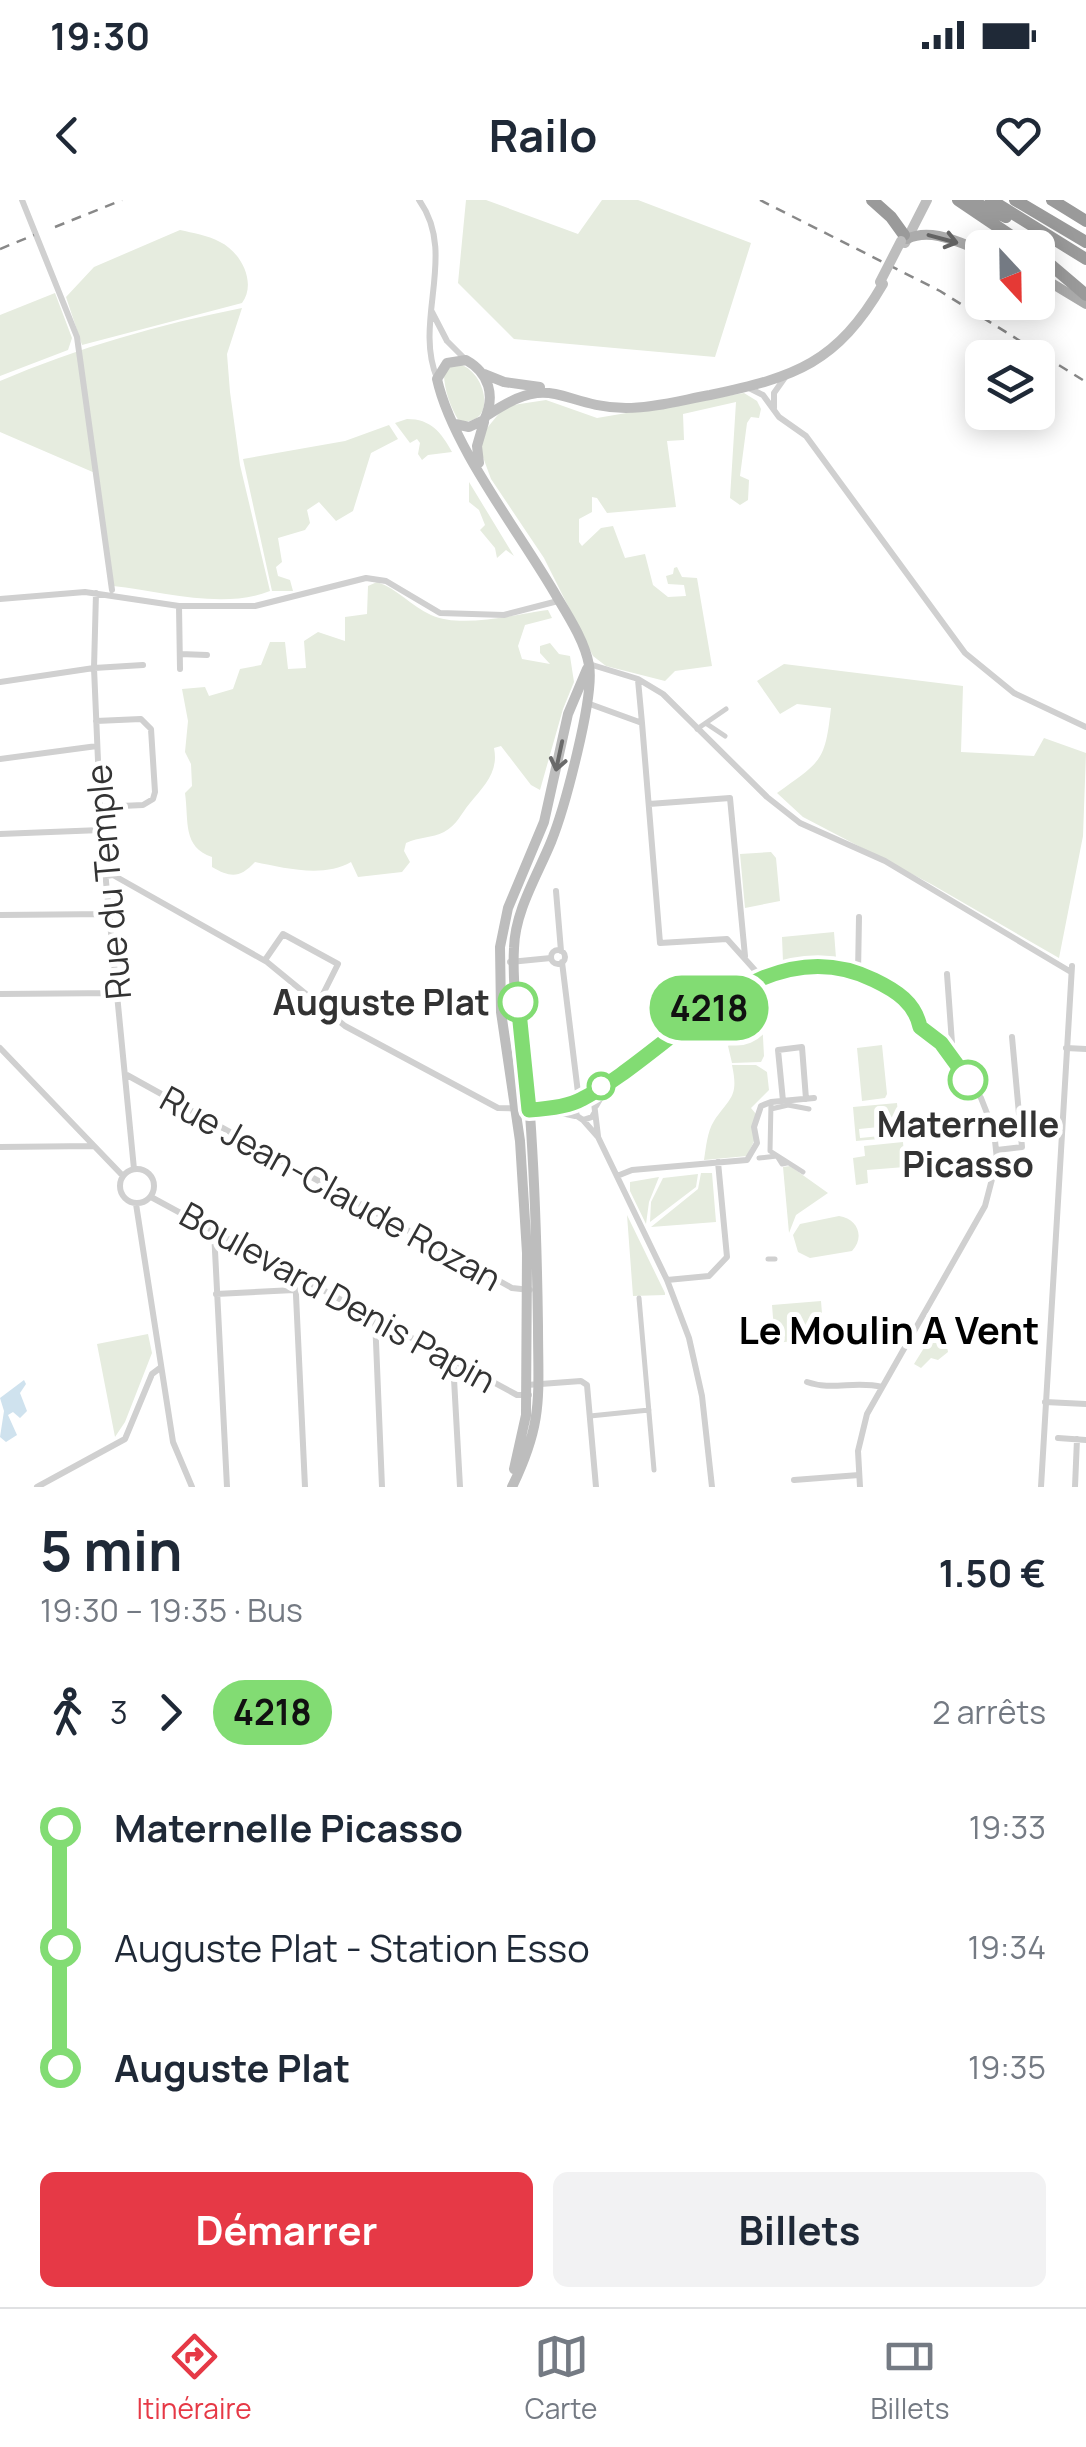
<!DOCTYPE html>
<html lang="fr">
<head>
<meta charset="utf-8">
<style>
	body { margin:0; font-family:Manrope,sans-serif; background:#f2f2f3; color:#1f2937; height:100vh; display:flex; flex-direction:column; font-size:38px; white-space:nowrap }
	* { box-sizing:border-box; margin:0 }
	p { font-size:32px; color:#747a83 }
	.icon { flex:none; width:55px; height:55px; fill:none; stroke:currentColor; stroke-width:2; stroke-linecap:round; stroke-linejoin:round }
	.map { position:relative; height:1287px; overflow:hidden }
	.panel { display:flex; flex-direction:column; background:#fff; flex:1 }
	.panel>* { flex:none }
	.badge { padding:0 20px; border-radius:32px; font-size:35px; line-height:65px }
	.needle { width:65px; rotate:158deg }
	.tools { position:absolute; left:965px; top:30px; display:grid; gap:20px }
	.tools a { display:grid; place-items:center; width:90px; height:90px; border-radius:15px; background:#fff; box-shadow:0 5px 25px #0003; font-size:50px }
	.map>.badge { position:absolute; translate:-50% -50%; box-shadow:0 0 0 5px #fff }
	.legs { display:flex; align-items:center; gap:15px; height:110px; padding:0 40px; font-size:32px }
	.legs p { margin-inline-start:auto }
	.overview { display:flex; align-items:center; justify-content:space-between; height:170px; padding:0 40px }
	h1 { font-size:55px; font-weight:700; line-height:75px }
	.primary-button { display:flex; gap:20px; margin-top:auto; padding:20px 40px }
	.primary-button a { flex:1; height:115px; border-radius:15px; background:#e63946; color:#fff; font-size:40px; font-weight:700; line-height:115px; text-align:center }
	.primary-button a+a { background:#f2f2f3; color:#1f2937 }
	ul { padding:0 40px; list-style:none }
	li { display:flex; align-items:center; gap:35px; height:120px; font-size:38px }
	li i { display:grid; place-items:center; width:15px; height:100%; margin:0 12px; background:currentColor }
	li i::after { content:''; width:25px; height:25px; margin:-12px; border:8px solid; border-radius:50%; background:#fff }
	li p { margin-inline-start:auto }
	li:first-child i { background:linear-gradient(#0000 50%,currentColor 0) }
	li:last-child i { background:linear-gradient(currentColor 50%,#0000 0) }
	.status { display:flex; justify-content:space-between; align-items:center; height:70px; padding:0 50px; background:#fff; direction:ltr }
	.status svg { height:28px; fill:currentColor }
	header { display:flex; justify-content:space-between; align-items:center; height:130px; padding:0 40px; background:#fff; font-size:45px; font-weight:700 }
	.tab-bar { display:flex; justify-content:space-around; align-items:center; height:140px; border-top:2px solid #e0e1e3; background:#fff; font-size:28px; color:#747a83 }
	.tab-bar a { display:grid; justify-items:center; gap:5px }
	.tab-bar .on { color:#e63946 }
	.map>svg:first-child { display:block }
	.green { fill:#e6ecdf }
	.water { fill:#cfe2ee }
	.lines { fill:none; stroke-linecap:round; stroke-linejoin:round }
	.pedestrian { stroke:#d0d0d0; stroke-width:5 }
	.minor { stroke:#d0d0d0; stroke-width:6 }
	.secondary { stroke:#bdbdbd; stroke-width:10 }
	.primary { stroke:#ababab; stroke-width:10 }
	.motorway { stroke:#9a9a9a; stroke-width:12 }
	.rail { stroke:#888; stroke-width:2.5; stroke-dasharray:10 8; stroke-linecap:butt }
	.secondary-bridge { stroke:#bdbdbd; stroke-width:10 }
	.oneway { stroke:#636363 }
	.oneway2 { stroke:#6a6a6a }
	.line-1-casing { stroke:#fff; stroke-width:22 }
	.line-1 { stroke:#82dc73; stroke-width:15 }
	.stop-1-dot { fill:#fff; stroke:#82dc73; stroke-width:5 }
	.labels { text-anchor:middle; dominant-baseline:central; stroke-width:10; stroke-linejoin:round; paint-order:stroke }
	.street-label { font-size:35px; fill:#333; stroke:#fff }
	.stop-label { font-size:35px; font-weight:bold; fill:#333; stroke:#fff; text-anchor:end }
	.neighbourhood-label { font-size:38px; font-weight:bold; fill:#000; stroke:#fff }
</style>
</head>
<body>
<div class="status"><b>19:30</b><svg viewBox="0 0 49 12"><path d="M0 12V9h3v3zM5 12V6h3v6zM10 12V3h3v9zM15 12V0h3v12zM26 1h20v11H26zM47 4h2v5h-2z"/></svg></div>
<header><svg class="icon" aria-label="back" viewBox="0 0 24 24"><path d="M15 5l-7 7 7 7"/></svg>Railo<svg class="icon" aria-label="heart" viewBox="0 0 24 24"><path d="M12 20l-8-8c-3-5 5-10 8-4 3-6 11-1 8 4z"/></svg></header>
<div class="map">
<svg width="1086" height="1287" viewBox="0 0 1086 1287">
	<rect width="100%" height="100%" fill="#fff"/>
	<path class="green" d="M 466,0 L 486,0 L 578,34 L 602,0 L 638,0 L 751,43 L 715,157 L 514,139 L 458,83 Z
		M 180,30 C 193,33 207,35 220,42 C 241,52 257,83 242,103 L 82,145 L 66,97 L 94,67 Z
		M 55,93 L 72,138 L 68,150 L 0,176 L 0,115 Z
		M 242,108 L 227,154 L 230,192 L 240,265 L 270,391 C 222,410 162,391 113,386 L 95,273 L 0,232 L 0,181 C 77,148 160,124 242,108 Z
		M 460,164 C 489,175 496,227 459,221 C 451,208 444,190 444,174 L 452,165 Z
		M 744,193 L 757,201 L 761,209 L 759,218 L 751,217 L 747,223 L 740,276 L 749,280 L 748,300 L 740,305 L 730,298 L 736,202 L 683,214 L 684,240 L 667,241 L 676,307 L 607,313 L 597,298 L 592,297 L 592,312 L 579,319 L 579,342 L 582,346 L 601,328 L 613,326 L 625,358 L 645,354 L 653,385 L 668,397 L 686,396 L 684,385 L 668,384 L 666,376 L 673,374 L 674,368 L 677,367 L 682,377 L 697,378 L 712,466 L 675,471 L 665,481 L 606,466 L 593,456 L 544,358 L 491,279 L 480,249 L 483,233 L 501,211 L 513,205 L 546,200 L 597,218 Z
		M 407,219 C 431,219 441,232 452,252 L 428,255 L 422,260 L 418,254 L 420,243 L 417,239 L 410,243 L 395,223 Z
		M 389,225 L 398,239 L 371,253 L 353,311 L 336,321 L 319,302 L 307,310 L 310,323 L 305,330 L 278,338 L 282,362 L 276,367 L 278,376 L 290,380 L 293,391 L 272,391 L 243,259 L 345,241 Z
		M 469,282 L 514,356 L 506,350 L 497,358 L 495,348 L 480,330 L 485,325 L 479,310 L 469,302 Z
		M 377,382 C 398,389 411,406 431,415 C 462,429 516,414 548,410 L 552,418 L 525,425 L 518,446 L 522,459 L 550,464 L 540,453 L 540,446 L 550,443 L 559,454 L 570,456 L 574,482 L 563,509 L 540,590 L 531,585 L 501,546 L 494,548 C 499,572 484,586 470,603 C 460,615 458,624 444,632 C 432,638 419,637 406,643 L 404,651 L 410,662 L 402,672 L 358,677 L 351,662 C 324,678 284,668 255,662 C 240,678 231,678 212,667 L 212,657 C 182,647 189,621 185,593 L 192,586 L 191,564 L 185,552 L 188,521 L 182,489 L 205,487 L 209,496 L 233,489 L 240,469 L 261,465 L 270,442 L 285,442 L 288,469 L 306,468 L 304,441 L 318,432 L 345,441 L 345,417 L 367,414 L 368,386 Z
		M 784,464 L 963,486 L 961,552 L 1034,556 L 1044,538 L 1086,553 L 1083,636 L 1059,758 L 931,684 L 803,617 L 777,593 C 821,561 825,563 831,508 L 797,504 L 780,514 L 757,481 Z
		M 771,652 L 776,658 L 780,701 L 745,708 L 740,654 Z
		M 834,732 L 836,758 L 783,762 L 782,737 Z
		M 759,785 L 760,797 L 727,842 L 719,806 Z
		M 761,800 L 764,856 L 761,862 L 732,863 L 728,846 Z
		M 882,845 L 887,894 L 885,898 L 862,901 L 857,848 Z
		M 732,865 L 756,865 L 767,872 L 769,890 L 751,908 L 756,914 L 754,941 L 747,956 L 704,960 C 706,948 707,932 714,921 C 730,897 739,898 732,865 Z
		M 897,903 L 899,925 L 859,929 L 860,938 L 901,934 L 902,937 L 856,941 L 853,907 Z
		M 903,942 L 905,967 L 867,970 L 868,983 L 856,985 L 853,958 L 865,956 L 864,946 Z
		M 790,966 L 828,993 L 796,1015 L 789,1033 L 783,967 Z
		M 701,973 L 712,973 L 716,1022 L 651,1027 L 698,989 Z
		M 698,974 L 696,987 L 650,1022 L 651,1002 L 663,978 Z
		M 659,977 L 649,1002 L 646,1024 L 630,991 L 630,982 Z
		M 627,1015 L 665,1093 L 665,1095 L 633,1096 Z
		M 839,1016 C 858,1019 865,1037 852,1051 L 810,1058 L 798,1052 L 793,1035 L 800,1024 Z
		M 821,1101 L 824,1138 L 775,1143 L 772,1105 Z
		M 937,1127 L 944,1130 L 948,1152 L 938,1160 L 931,1158 L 921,1168 L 914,1164 Z
		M 148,1134 L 152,1153 L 125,1222 L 115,1237 L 97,1144 Z"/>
	<path class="water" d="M 24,1180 L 26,1184 L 20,1193 L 27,1211 L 20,1218 L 13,1212 L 8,1215 L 17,1235 L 6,1242 L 0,1237 L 4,1211 L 0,1198 Z"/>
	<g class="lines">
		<path class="pedestrian" d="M 707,524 L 725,536
			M 697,529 L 726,509
			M 771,903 L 770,951 L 803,972
			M 771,909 L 788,905 L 809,909
			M 759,958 L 777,956 L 782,964 L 787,963
			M 768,1059 L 775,1059
			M 639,1098 L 654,1270
			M 590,1216 L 649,1210"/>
		<path class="minor" d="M 22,0 L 77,137 L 112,390
			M 419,0 C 458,54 413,120 437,178
			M 432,112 L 447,141 L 466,160
			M 749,188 L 763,195 L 779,217 L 806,236 L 965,453 L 1014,493 L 1086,527
			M 774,208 L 774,193 L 786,176
			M 96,393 L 94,468 L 101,630 L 134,969
			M 0,399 L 85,392 L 179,406 L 255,406 L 366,378 L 386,381 L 440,413 L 504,415 L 558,401
			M 179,406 L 180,469
			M 180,454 L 207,455
			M 589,464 L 638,479 L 663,494 L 767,597 L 800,623 L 885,661 L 1071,772
			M 638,480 L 642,523
			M 0,482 L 94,468 L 143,465
			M 587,503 L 642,523 L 660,743 L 727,739 L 762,778
			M 96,521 L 141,519 L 151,529 L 155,592 L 153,599 L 143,605 L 100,607
			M 0,559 L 97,546
			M 649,604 L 730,598 L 745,756
			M 0,634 L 101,630
			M 106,676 L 113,675 L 267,762 L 345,826 L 498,908 L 542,909 L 577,902
			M 556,691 L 561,751
			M 0,715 L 109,714
			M551 757a7 7 0 1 1 14 0a7 7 0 1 1-14 0Z
			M 265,760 L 283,734 L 338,764 L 317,806
			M 510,762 L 551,758
			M 562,762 L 579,901
			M 858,773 L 859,717
			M 947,774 L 952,843 L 947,851
			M 0,794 L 117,793
			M 0,848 L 123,976
			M 1066,848 L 1086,849
			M 127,875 L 512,1088 L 530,1090
			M 582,899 C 659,845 774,730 874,780 C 897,791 914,803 920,827 L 941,843 L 981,898 L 994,931 L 997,960 L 985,1006 L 867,1214 L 858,1251 L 860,1287
			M 783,901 L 778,850 L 802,847 L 806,899
			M 596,906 L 610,882
			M 548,910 L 575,916
			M 595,912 L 592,917 L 583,920 L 577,916 L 575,908 L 582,899 L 594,903 L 598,936
			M 583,920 L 598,937 L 667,1080 L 689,1138 L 702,1196 L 712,1287
			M 0,947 L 93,946
			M 997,950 L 1022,947 L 1012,837
			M120 986a17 17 0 1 1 34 0a17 17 0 1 1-34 0Z
			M 617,976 L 632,970 L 747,960 L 757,943 L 754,927 L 761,906 L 771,902 L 814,898
			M 151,997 L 517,1195 L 529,1195
			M 136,1004 L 173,1242 L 192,1287
			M 214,1031 L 227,1287
			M 295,1074 L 305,1287
			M 667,1080 L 709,1076 L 727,1057 L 718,962
			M 216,1094 L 294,1090
			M 375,1118 L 382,1287
			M 453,1161 L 460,1287
			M 807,1182 C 832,1191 856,1180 882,1187
			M 527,1185 L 581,1181 L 587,1185 L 596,1287
			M 1045,1202 L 1086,1204
			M 1058,1238 L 1086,1240
			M 794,1280 L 859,1275
			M 37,1287 L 125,1239 L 152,1174 L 160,1168
			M 1041,1287 L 1072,766
			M 1075,1287 L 1077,1239"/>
		<path class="secondary" d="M 905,43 L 927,0
			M 484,174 L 504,182 L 540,187
			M 488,215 C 553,170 560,207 626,208 C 654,208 682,200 710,195 C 796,177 837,163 883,84
			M 455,224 L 469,227 L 484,220 C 496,196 489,173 466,160 L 447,163 L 437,179 C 452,247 521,334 557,397 C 569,417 585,442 589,465 C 595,496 564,610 551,642 C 537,676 515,711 514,748 C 511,803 526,859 530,914 C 535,985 537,1055 538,1126 C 538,1196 544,1221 512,1287
			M 479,263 L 477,246 L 484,222
			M 514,1269 L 526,1215 L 527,1053 L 520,941 L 501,812 L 500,747 L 508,708 L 544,622 L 568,514 L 587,469"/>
		<path class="primary" d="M 907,39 C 931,27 960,43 982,51
			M 1038,75 L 1086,104"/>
		<path class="motorway" d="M 872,0 L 891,17 L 904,35
			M 958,0 L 1029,48
			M 969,0 L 1006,17
			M 991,0 L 1086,59
			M 1015,0 L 1086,42
			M 1052,0 L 1086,21
			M 1038,54 L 1086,95"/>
		<path class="rail" d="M 760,0 L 940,91 L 1086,182
			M 55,27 L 122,0
			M 0,49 L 34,35"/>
		<path class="secondary-bridge" d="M 880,82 L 901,41"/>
	</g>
	<defs><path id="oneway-shaft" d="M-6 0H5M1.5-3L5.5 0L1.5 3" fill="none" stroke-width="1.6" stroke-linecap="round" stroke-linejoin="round" transform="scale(2.5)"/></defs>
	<use class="oneway" href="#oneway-shaft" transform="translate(943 39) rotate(15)"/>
	<use class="oneway2" href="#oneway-shaft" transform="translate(559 556) rotate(102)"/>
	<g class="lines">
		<defs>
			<path id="line-1" d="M 518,802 L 529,910 C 545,909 568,907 582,899 C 670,854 762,724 874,780 C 897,791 915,803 920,827 L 941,843 L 968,880"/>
		</defs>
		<use href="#line-1" class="line-1-casing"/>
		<use href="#line-1" class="line-1"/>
	</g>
	<g class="stop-1-dot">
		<circle cx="518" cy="802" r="18"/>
		<circle cx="968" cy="880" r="18"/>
		<circle cx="601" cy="886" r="12"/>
	</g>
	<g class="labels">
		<g class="street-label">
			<text transform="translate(108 682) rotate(-95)">Rue du Temple</text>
			<text transform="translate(331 988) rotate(29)">Rue Jean-Claude Rozan</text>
			<text transform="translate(338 1097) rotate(29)">Boulevard Denis Papin</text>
		</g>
		<g class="stop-label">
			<text x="490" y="802">Auguste Plat</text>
			<text x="968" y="924" text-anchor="middle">Maternelle<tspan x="968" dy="40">Picasso</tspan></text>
		</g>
		<g class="neighbourhood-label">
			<text x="889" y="1129">Le Moulin A Vent</text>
		</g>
	</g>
</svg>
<div class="tools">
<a><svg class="needle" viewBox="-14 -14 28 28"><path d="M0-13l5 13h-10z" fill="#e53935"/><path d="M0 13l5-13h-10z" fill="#747a83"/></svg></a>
<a><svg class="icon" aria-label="layers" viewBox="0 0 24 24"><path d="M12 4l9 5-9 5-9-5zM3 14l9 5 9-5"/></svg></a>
</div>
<b class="badge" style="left:709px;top:808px;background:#82dc73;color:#111">4218</b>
</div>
<section class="panel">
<div class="overview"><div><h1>5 min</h1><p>19:30 – 19:35 · Bus</p></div><b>1.50 €</b></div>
<div class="legs"><svg class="icon" aria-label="walk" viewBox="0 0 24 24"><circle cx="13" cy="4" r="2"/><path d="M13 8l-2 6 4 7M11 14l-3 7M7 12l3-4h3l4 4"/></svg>3<svg class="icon" aria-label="forward" viewBox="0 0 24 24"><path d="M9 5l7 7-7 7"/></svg><b class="badge" style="background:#82dc73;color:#111">4218</b><p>2 arrêts</p></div>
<ul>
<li><i style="color:#82dc73"></i><b>Maternelle Picasso</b><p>19:33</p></li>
<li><i style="color:#82dc73"></i><span>Auguste Plat - Station Esso</span><p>19:34</p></li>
<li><i style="color:#82dc73"></i><b>Auguste Plat</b><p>19:35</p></li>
</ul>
<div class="primary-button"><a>Démarrer</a><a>Billets</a></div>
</section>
<nav class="tab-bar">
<a class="on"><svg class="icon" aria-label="directions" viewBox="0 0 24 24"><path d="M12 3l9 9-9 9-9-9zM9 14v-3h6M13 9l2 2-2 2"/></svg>Itinéraire</a>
<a><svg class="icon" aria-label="map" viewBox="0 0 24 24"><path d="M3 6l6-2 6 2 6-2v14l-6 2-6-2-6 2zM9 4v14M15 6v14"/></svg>Carte</a>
<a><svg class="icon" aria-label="tickets" viewBox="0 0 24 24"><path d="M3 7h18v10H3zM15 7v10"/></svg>Billets</a>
</nav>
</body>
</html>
